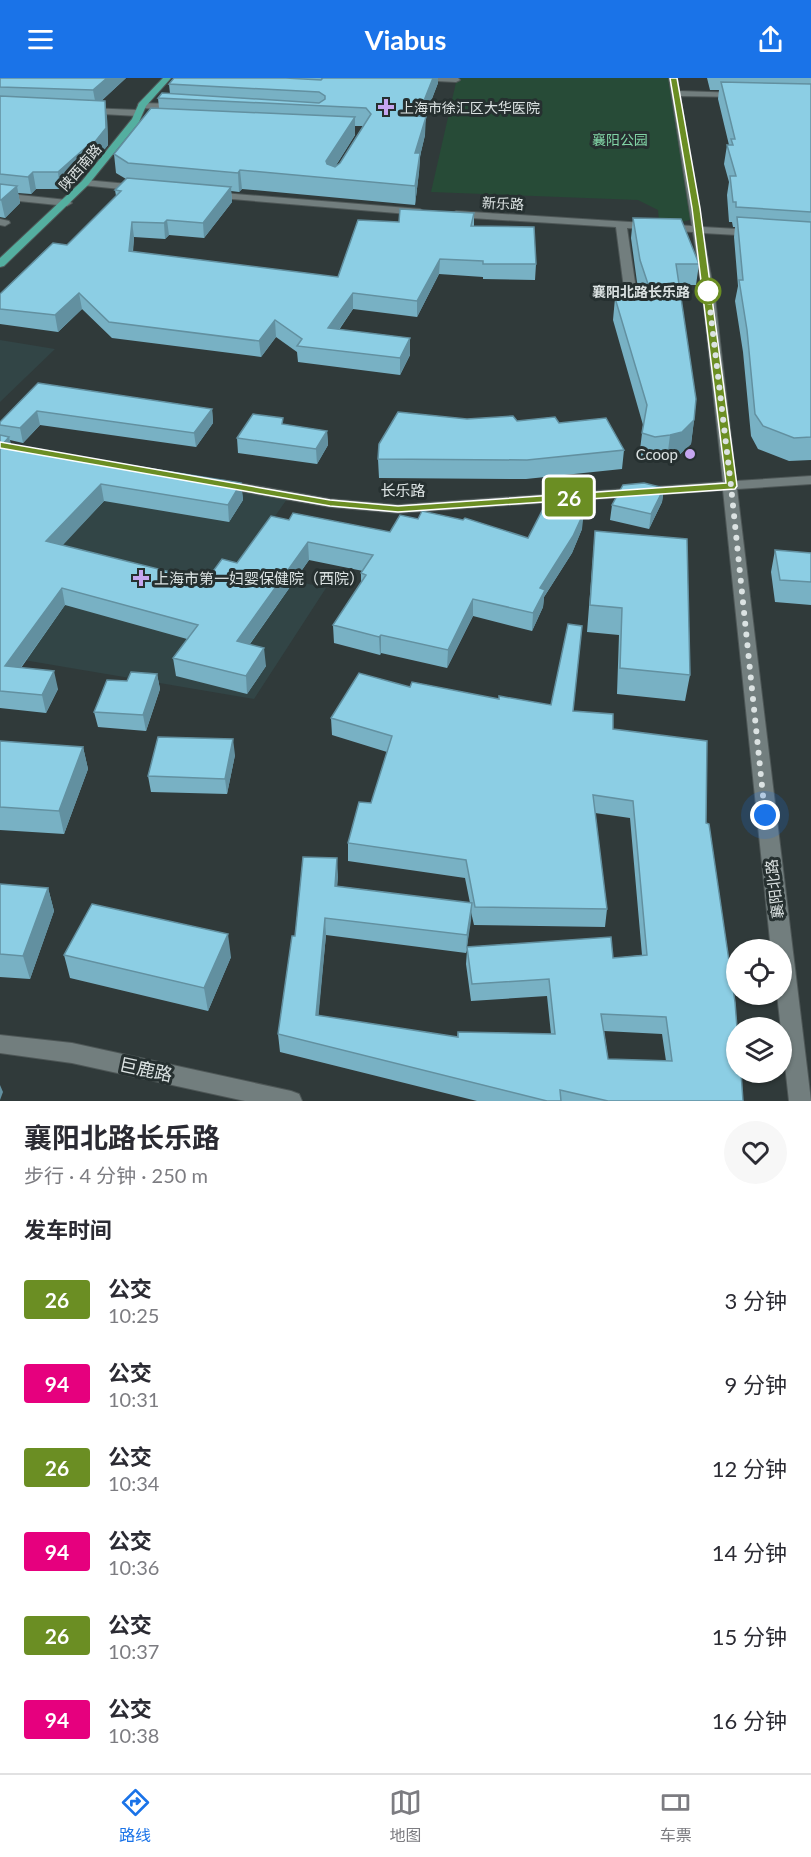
<!DOCTYPE html>
<html lang="zh">
<head>
<meta charset="utf-8">
<style>
	body { margin:0; font-family:Lato,"Noto Sans SC",sans-serif; background:#f7f7f7; color:#2b2b33; height:100vh; display:flex; flex-direction:column; font-size:22px; white-space:nowrap }
	* { box-sizing:border-box; margin:0 }
	p { font-size:20px; color:#7c7c81 }
	.icon { flex:none; width:33px; height:33px; fill:none; stroke:currentColor; stroke-width:2; stroke-linecap:round; stroke-linejoin:round }
	.map { position:relative; height:1023px; overflow:hidden }
	.side { display:flex; flex-direction:column; background:#fff; flex:1 }
	.side>* { flex:none }
	.badge { padding:0 12px; border-radius:4px; font-size:21px; line-height:39px }
	.buttons { position:absolute; left:726px; top:861px; display:grid; gap:12px }
	.buttons a { display:grid; place-items:center; width:66px; height:66px; border-radius:50%; background:#fff; box-shadow:0 2px 4px #0004; font-size:30px }
	.you { position:absolute; width:30px; height:30px; margin:-15px; border:4px solid #fff; border-radius:50%; background:#1a73e8; box-shadow:0 0 0 9px #1a73e833 }
	.map>.badge { position:absolute; translate:-50% -50%; box-shadow:0 0 0 3px #fff }
	h2 { padding:0 24px; font-size:22px; line-height:54px }
	.round { display:grid; place-items:center; flex:none; width:63px; height:63px; border-radius:32px; background:#f7f7f7 }
	.headline { display:flex; align-items:center; justify-content:space-between; height:102px; padding:0 24px }
	h1 { font-size:28px; font-weight:700; line-height:45px }
	ul { padding:0; list-style:none }
	li { display:flex; align-items:center; gap:18px; height:84px; padding:0 24px }
	li div { flex:1 }
	li b { display:block; font-size:22px }
	li em { font-style:normal }
	li .badge { min-width:66px; font-weight:700; text-align:center }
	header { display:flex; justify-content:space-between; align-items:center; height:78px; padding:0 24px; background:#1a73e8; color:#fff; font-size:27px; font-weight:700 }
	.tabs { display:flex; justify-content:space-around; align-items:center; height:84px; border-top:2px solid #e1e1e2; background:#fff; font-size:16px; color:#7c7c81 }
	.tabs a { display:grid; justify-items:center; gap:3px }
	.tabs .selected { color:#1a73e8 }
	.map>svg:first-child { display:block }
	.built { fill:#324546 }
	.green { fill:#274b37 }
	.lines { fill:none; stroke-linecap:round; stroke-linejoin:round }
	.minor-casing { stroke:#4e5757; stroke-width:2 }
	.major-casing { stroke:#4e5757; stroke-width:2 }
	.minor { fill:#727e7e; fill-rule:evenodd }
	.major { fill:#54afa0; fill-rule:evenodd }
	.wall { fill:#78b1c4; fill-rule:evenodd }
	.shaded-wall { fill:#6290a0 }
	.building { fill:#8ccee4; stroke:#6290a0; stroke-width:1.5; fill-rule:evenodd }
	.line { fill:#6b8e23; stroke:#fff; stroke-width:1.5 }
	.walk { stroke:#dbe2e2; stroke-width:6; stroke-dasharray:0 10.8 }
	.poi-dot { fill:#c6a6f0; stroke:#263030; stroke-width:2 }
	.stop-dot { fill:#fff; stroke:#6b8e23; stroke-width:3 }
	.labels { text-anchor:middle; dominant-baseline:central; stroke-width:6; stroke-linejoin:round; paint-order:stroke }
	.far-poi-label { font-size:14px; fill:#dbe2e2; stroke:#263030; text-anchor:start }
	.far-park-label { font-size:14px; fill:#81d3a5; stroke:#263030 }
	.far-street-label { font-size:14px; fill:#dbe2e2; stroke:#263030 }
	.far-stop-label { font-size:14px; font-weight:bold; fill:#dbe2e2; stroke:#263030; text-anchor:end }
	.poi-label { font-size:15px; fill:#dbe2e2; stroke:#263030; text-anchor:end }
	.street-label { font-size:15px; fill:#dbe2e2; stroke:#263030 }
	.near-street-label { font-size:18px; fill:#dbe2e2; stroke:#263030 }
</style>
</head>
<body>
<header><svg class="icon" aria-label="menu" viewBox="0 0 24 24"><path d="M4 6h16M4 12h16M4 18h16"/></svg>Viabus<svg class="icon" aria-label="share" viewBox="0 0 24 24"><path d="M12 15V3M7 8l5-5 5 5M5 13v7h14v-7"/></svg></header>
<div class="map">
<svg width="811" height="1023" viewBox="0 0 811 1023">
	<rect width="100%" height="100%" fill="#303a3a"/>
	<path class="built" d="M 0,262 L 55,271 L 0,324 Z
		M 87,386 L 287,421 L 239,490 L 326,510 L 254,621 L 0,578 L 0,478 Z"/>
	<path class="green" d="M 457,0 L 669,0 L 680,43 L 693,141 L 682,144 L 659,143 L 658,132 L 638,122 L 431,114 Z"/>
	<g class="lines">
		<defs>
			<path id="minor" d="M 414,0 L 458,0 L 460,2 L 456,4 L 418,2 Z
				M 669,0 L 677,0 L 679,13 L 739,15 L 743,17 L 739,19 L 680,18 L 702,149 L 755,152 L 760,155 L 755,158 L 703,155 L 715,220 L 736,403 L 811,398 L 811,406 L 737,411 L 811,1023 L 789,1023 L 777,916 L 782,916 L 782,872 L 771,872 L 723,412 L 398,435 L 330,429 L 222,410 L 215,406 L 222,402 L 330,421 L 398,427 L 723,404 L 703,220 L 693,154 L 627,150 L 637,218 L 631,221 L 625,218 L 616,149 L 456,139 L 451,136 L 456,133 L 692,148 Z
				M 139,25 L 178,26 L 182,29 L 178,32 L 142,30 L 138,27 Z
				M 87,30 L 138,32 L 142,35 L 138,38 L 84,35 L 83,33 Z
				M 85,102 L 139,107 L 144,110 L 139,113 L 82,107 L 82,103 Z
				M 211,114 L 420,131 L 425,134 L 420,137 L 208,119 L 208,115 Z
				M 0,115 L 67,122 L 72,125 L 67,128 L 0,121 Z
				M 0,141 L 9,143 L 10,145 L 5,148 L 0,147 Z
				M 0,957 L 72,965 L 291,1013 L 299,1016 L 302,1023 L 245,1023 L 72,985 L 0,975 Z"/>
			<path id="major" d="M 163,0 L 171,0 L 146,28 L 139,44 L 88,107 L 4,188 L 0,189 L 0,180 L 82,103 L 132,41 L 139,25 Z"/>
		</defs>
		<use href="#minor" class="minor-casing"/>
		<use href="#major" class="major-casing"/>
		<use href="#minor" class="minor"/>
		<use href="#major" class="major"/>
	</g>
	<path class="wall" d="M 0,0 L 126,0 L 101,23 L 107,39 L 108,67 L 96,82 L 94,81 L 60,111 L 36,111 L 31,116 L 18,115 L 20,125 L 5,140 L 0,139 Z
		M 174,0 L 322,0 L 321,2 L 438,0 L 438,5 L 425,39 L 425,57 L 420,78 L 419,94 L 415,127 L 242,111 L 239,114 L 231,113 L 232,124 L 204,160 L 169,157 L 165,161 L 134,159 L 133,174 L 338,199 L 399,144 L 474,135 L 474,148 L 536,186 L 535,202 L 483,201 L 483,199 L 439,196 L 417,239 L 353,231 L 339,252 L 410,277 L 400,297 L 298,284 L 297,274 L 276,259 L 261,279 L 112,260 L 82,231 L 58,254 L 0,246 L 0,216 L 67,167 L 116,118 L 115,112 L 126,101 L 116,95 L 114,76 L 159,30 L 158,20 L 170,16 L 169,6 ZM 355,48 L 363,48 L 340,85 L 335,89 L 355,57 Z
		M 707,0 L 811,0 L 811,382 L 789,383 L 758,371 L 751,358 L 743,274 L 735,223 L 738,208 L 734,159 L 735,149 L 733,149 L 732,144 L 729,144 L 727,117 L 729,104 L 724,86 L 727,67 L 729,67 L 718,21 L 719,12 L 710,12 Z
		M 633,140 L 699,186 L 696,207 L 679,207 L 694,342 L 691,366 L 678,378 L 667,381 L 652,383 L 639,380 L 643,347 L 613,242 L 615,220 L 642,219 L 637,204 L 631,160 Z
		M 38,305 L 212,331 L 213,345 L 196,369 L 40,347 L 23,365 L 10,362 L 11,368 L 241,405 L 243,422 L 229,444 L 104,423 L 62,467 L 206,503 L 237,485 L 289,442 L 390,454 L 528,460 L 582,451 L 572,475 L 544,519 L 543,529 L 532,553 L 473,538 L 447,590 L 381,575 L 380,577 L 334,565 L 333,547 L 361,505 L 361,495 L 363,493 L 309,482 L 250,566 L 266,588 L 247,616 L 176,598 L 173,580 L 187,561 L 65,527 L 21,590 L 58,611 L 46,635 L 0,630 L 0,344 Z
		M 467,341 L 559,345 L 624,372 L 622,391 L 526,401 L 379,400 L 378,381 Z
		M 283,346 L 327,353 L 328,367 L 317,386 L 238,375 L 237,360 Z
		M 664,410 L 662,424 L 649,451 L 610,442 L 612,427 Z
		M 595,453 L 690,597 L 685,623 L 617,616 L 619,557 L 587,554 Z
		M 775,472 L 811,475 L 811,527 L 775,524 L 771,494 Z
		M 157,596 L 160,611 L 146,653 L 98,649 L 94,634 L 127,603 Z
		M 410,609 L 499,621 L 573,633 L 613,651 L 706,745 L 743,1023 L 477,1023 L 280,974 L 278,956 L 295,858 L 338,797 L 337,808 L 470,825 L 465,800 L 348,783 L 348,765 L 371,725 L 387,674 L 332,657 L 331,640 ZM 595,735 L 630,740 L 642,877 L 613,880 L 467,869 L 471,834 L 474,847 L 605,849 L 607,831 ZM 326,857 L 466,875 L 467,872 L 466,886 L 471,923 L 547,918 L 551,956 L 458,954 L 457,959 L 318,938 ZM 604,953 L 662,956 L 666,983 L 608,981 Z
		M 0,663 L 83,669 L 88,691 L 64,756 L 0,752 Z
		M 235,677 L 227,716 L 151,714 L 148,698 Z
		M 0,806 L 48,810 L 54,833 L 30,901 L 0,899 Z
		M 64,877 L 231,879 L 208,933 L 70,900 Z"/>
	<path class="shaded-wall" d="M 107,0 L 126,0 L 96,28 L 93,12 Z
		M 433,0 L 438,0 L 438,5 L 418,56 L 418,38 Z
		M 105,23 L 107,39 L 108,67 L 96,82 L 94,65 Z
		M 355,39 L 355,57 L 328,100 L 326,83 Z
		M 426,39 L 425,57 L 420,78 L 419,94 L 415,127 L 415,75 Z
		M 92,64 L 94,81 L 60,111 L 58,94 Z
		M 240,92 L 242,111 L 239,114 L 238,95 Z
		M 33,94 L 36,111 L 31,116 L 28,99 Z
		M 17,108 L 20,125 L 5,140 L 1,122 Z
		M 231,109 L 232,124 L 204,160 L 203,145 Z
		M 167,142 L 169,157 L 165,161 L 164,145 Z
		M 132,144 L 134,159 L 131,189 L 129,173 Z
		M 440,181 L 439,196 L 417,239 L 417,223 Z
		M 79,215 L 82,231 L 58,254 L 55,237 Z
		M 353,215 L 353,231 L 328,267 L 328,250 Z
		M 275,242 L 276,259 L 261,279 L 259,263 Z
		M 410,260 L 410,277 L 400,297 L 400,280 Z
		M 212,331 L 213,345 L 196,369 L 194,355 Z
		M 37,333 L 40,347 L 23,365 L 20,350 Z
		M 694,342 L 691,366 L 678,378 L 667,381 L 670,357 Z
		M 327,353 L 328,367 L 317,386 L 316,371 Z
		M 9,359 L 13,376 L 2,367 Z
		M 241,405 L 243,422 L 229,444 L 228,427 Z
		M 101,406 L 104,423 L 50,481 L 46,463 Z
		M 664,410 L 662,424 L 649,451 L 651,436 Z
		M 584,434 L 582,451 L 572,475 L 544,519 L 543,529 L 532,553 L 533,535 L 540,510 Z
		M 308,464 L 309,482 L 239,581 L 237,563 Z
		M 62,510 L 65,527 L 9,606 L 5,588 Z
		M 473,521 L 473,538 L 447,590 L 448,572 Z
		M 381,557 L 381,575 L 380,577 L 379,559 Z
		M 264,570 L 266,588 L 247,616 L 246,598 Z
		M 54,593 L 58,611 L 46,635 L 42,617 Z
		M 157,596 L 160,611 L 146,653 L 143,637 Z
		M 233,661 L 235,677 L 227,716 L 225,701 Z
		M 83,669 L 88,691 L 64,756 L 59,733 Z
		M 337,780 L 338,797 L 336,826 L 335,808 Z
		M 48,810 L 54,833 L 30,901 L 23,878 Z
		M 472,825 L 471,843 L 466,875 L 467,857 Z
		M 325,840 L 326,857 L 317,955 L 316,937 Z
		M 228,856 L 231,879 L 208,933 L 204,910 Z
		M 0,1007 L 3,1014 L 0,1022 Z"/>
	<path class="building" d="M 0,0 L 107,0 L 93,12 L 0,9 Z
		M 174,0 L 286,0 L 321,2 L 323,0 L 433,0 L 418,38 L 426,39 L 415,75 L 420,75 L 415,108 L 240,92 L 238,95 L 128,85 L 114,76 L 151,30 L 355,39 L 326,83 L 327,86 L 335,89 L 340,85 L 371,36 L 366,30 L 158,20 L 162,15 L 319,25 L 325,21 L 325,18 L 319,14 L 169,6 Z
		M 721,4 L 811,6 L 811,134 L 736,129 L 736,124 L 733,124 L 730,98 L 736,98 L 727,67 L 733,67 L 731,61 L 735,61 Z
		M 0,18 L 105,23 L 106,50 L 94,65 L 92,64 L 58,94 L 33,94 L 28,99 L 0,96 Z
		M 127,100 L 231,109 L 203,145 L 167,142 L 164,145 L 132,144 L 129,173 L 338,199 L 358,142 L 399,144 L 400,131 L 474,135 L 471,148 L 534,149 L 536,186 L 483,186 L 483,183 L 440,181 L 417,223 L 353,215 L 328,250 L 410,260 L 400,280 L 297,268 L 302,261 L 275,242 L 259,263 L 109,244 L 79,215 L 55,237 L 0,231 L 0,216 L 53,165 L 67,167 L 121,113 L 115,112 Z
		M 0,106 L 17,108 L 1,122 L 0,122 Z
		M 737,139 L 811,144 L 811,359 L 794,360 L 763,348 L 755,336 L 747,252 L 739,202 L 743,202 Z
		M 633,140 L 681,141 L 699,186 L 676,186 L 696,321 L 694,342 L 682,354 L 670,357 L 655,359 L 642,355 L 647,327 L 615,220 L 652,218 L 640,182 Z
		M 38,305 L 212,331 L 194,355 L 37,333 L 20,350 L 0,347 L 0,344 Z
		M 398,334 L 467,341 L 513,338 L 517,343 L 555,339 L 559,345 L 606,340 L 624,372 L 527,382 L 378,381 L 379,366 Z
		M 253,336 L 283,340 L 282,346 L 327,353 L 316,371 L 237,360 Z
		M 0,357 L 9,359 L 2,367 L 241,405 L 228,427 L 101,406 L 46,463 L 206,503 L 222,481 L 237,485 L 271,438 L 289,442 L 293,435 L 390,454 L 400,437 L 418,441 L 422,433 L 463,442 L 465,440 L 528,460 L 544,429 L 559,433 L 561,429 L 584,434 L 573,458 L 540,510 L 545,512 L 533,535 L 473,521 L 448,572 L 381,557 L 379,559 L 333,547 L 366,497 L 361,495 L 373,477 L 308,464 L 237,563 L 264,570 L 246,598 L 173,580 L 198,547 L 62,510 L 5,588 L 54,593 L 42,617 L 0,613 Z
		M 644,405 L 664,410 L 651,436 L 612,427 L 623,407 Z
		M 595,453 L 687,461 L 690,597 L 620,590 L 622,530 L 590,527 Z
		M 775,472 L 811,475 L 811,504 L 780,502 Z
		M 568,546 L 582,548 L 573,633 L 613,636 L 613,651 L 707,663 L 706,745 L 709,746 L 735,924 L 737,950 L 736,994 L 741,994 L 743,1023 L 608,1023 L 560,1012 L 561,1023 L 547,1023 L 278,956 L 292,858 L 295,858 L 303,779 L 337,780 L 335,808 L 472,825 L 467,857 L 325,840 L 316,937 L 458,959 L 458,954 L 555,956 L 549,901 L 472,906 L 467,869 L 611,859 L 613,880 L 647,877 L 633,723 L 593,717 L 607,831 L 475,829 L 466,782 L 348,765 L 359,724 L 371,725 L 392,658 L 331,640 L 359,595 L 410,609 L 412,604 L 499,621 L 499,618 L 551,627 ZM 601,936 L 666,939 L 672,983 L 608,981 Z
		M 131,594 L 157,596 L 143,637 L 94,634 L 107,602 L 127,603 Z
		M 158,659 L 233,661 L 225,701 L 148,698 Z
		M 0,663 L 83,669 L 59,733 L 0,729 Z
		M 0,806 L 48,810 L 23,878 L 0,876 Z
		M 92,826 L 228,856 L 204,910 L 64,877 Z"/>
	<path class="line" d="M 670,0 L 677,0 L 700,130 L 737,408 L 735,411 L 398,434 L 330,428 L 0,370 L 0,364 L 330,422 L 398,428 L 726,405 L 692,130 Z"/>
	<g class="lines">
		<path class="walk" d="M 708,213 L 731,408 L 765,737"/>
	</g>
	<g class="poi-dot">
		<path d="M383 20h6v6h6v6h-6v6h-6v-6h-6v-6h6z"/>
		<circle cx="690" cy="376" r="6"/>
		<path d="M138 491h6v6h6v6h-6v6h-6v-6h-6v-6h6z"/>
	</g>
	<circle class="stop-dot" cx="708" cy="213" r="12"/>
	<g class="labels">
		<g class="far-poi-label">
			<text x="400" y="29">上海市徐汇区大华医院</text>
		</g>
		<g class="far-park-label">
			<text x="620" y="61">襄阳公园</text>
		</g>
		<g class="far-street-label">
			<text transform="translate(80 89) rotate(-49)">陕西南路</text>
			<text transform="translate(503 125) rotate(3)">新乐路</text>
		</g>
		<g class="far-stop-label">
			<text x="690" y="213">襄阳北路长乐路</text>
		</g>
		<g class="poi-label">
			<text x="678" y="376">Ccoop</text>
			<text x="154" y="500" text-anchor="start">上海市第一妇婴保健院（西院）</text>
		</g>
		<g class="street-label">
			<text x="403" y="412">长乐路</text>
			<text transform="translate(774 811) rotate(-97)">襄阳北路</text>
		</g>
		<g class="near-street-label">
			<text transform="translate(146 991) rotate(12)">巨鹿路</text>
		</g>
	</g>
</svg>
<div class="buttons">
<a><svg class="icon" aria-label="locate" viewBox="0 0 24 24"><circle cx="12" cy="12" r="6"/><path d="M12 2v4M12 18v4M2 12h4M18 12h4"/></svg></a>
<a><svg class="icon" aria-label="layers" viewBox="0 0 24 24"><path d="M12 4l9 5-9 5-9-5zM3 14l9 5 9-5"/></svg></a>
</div>
<div class="you" style="left:765px;top:737px"></div>
<b class="badge" style="left:569px;top:419px;background:#6b8e23;color:#fff">26</b>
</div>
<section class="side">
<div class="headline"><div><h1>襄阳北路长乐路</h1><p>步行 · 4 分钟 · 250 m</p></div><a class="round"><svg class="icon" aria-label="heart" viewBox="0 0 24 24"><path d="M12 20l-8-8c-3-5 5-10 8-4 3-6 11-1 8 4z"/></svg></a></div>
<h2>发车时间</h2>
<ul>
<li><span class="badge" style="background:#6b8e23;color:#fff">26</span><div><b>公交</b><p>10:25</p></div><em>3 分钟</em></li>
<li><span class="badge" style="background:#e6007e;color:#fff">94</span><div><b>公交</b><p>10:31</p></div><em>9 分钟</em></li>
<li><span class="badge" style="background:#6b8e23;color:#fff">26</span><div><b>公交</b><p>10:34</p></div><em>12 分钟</em></li>
<li><span class="badge" style="background:#e6007e;color:#fff">94</span><div><b>公交</b><p>10:36</p></div><em>14 分钟</em></li>
<li><span class="badge" style="background:#6b8e23;color:#fff">26</span><div><b>公交</b><p>10:37</p></div><em>15 分钟</em></li>
<li><span class="badge" style="background:#e6007e;color:#fff">94</span><div><b>公交</b><p>10:38</p></div><em>16 分钟</em></li>
</ul>
</section>
<nav class="tabs">
<a class="selected"><svg class="icon" aria-label="directions" viewBox="0 0 24 24"><path d="M12 3l9 9-9 9-9-9zM9 14v-3h6M13 9l2 2-2 2"/></svg>路线</a>
<a><svg class="icon" aria-label="map" viewBox="0 0 24 24"><path d="M3 6l6-2 6 2 6-2v14l-6 2-6-2-6 2zM9 4v14M15 6v14"/></svg>地图</a>
<a><svg class="icon" aria-label="tickets" viewBox="0 0 24 24"><path d="M3 7h18v10H3zM15 7v10"/></svg>车票</a>
</nav>
</body>
</html>
